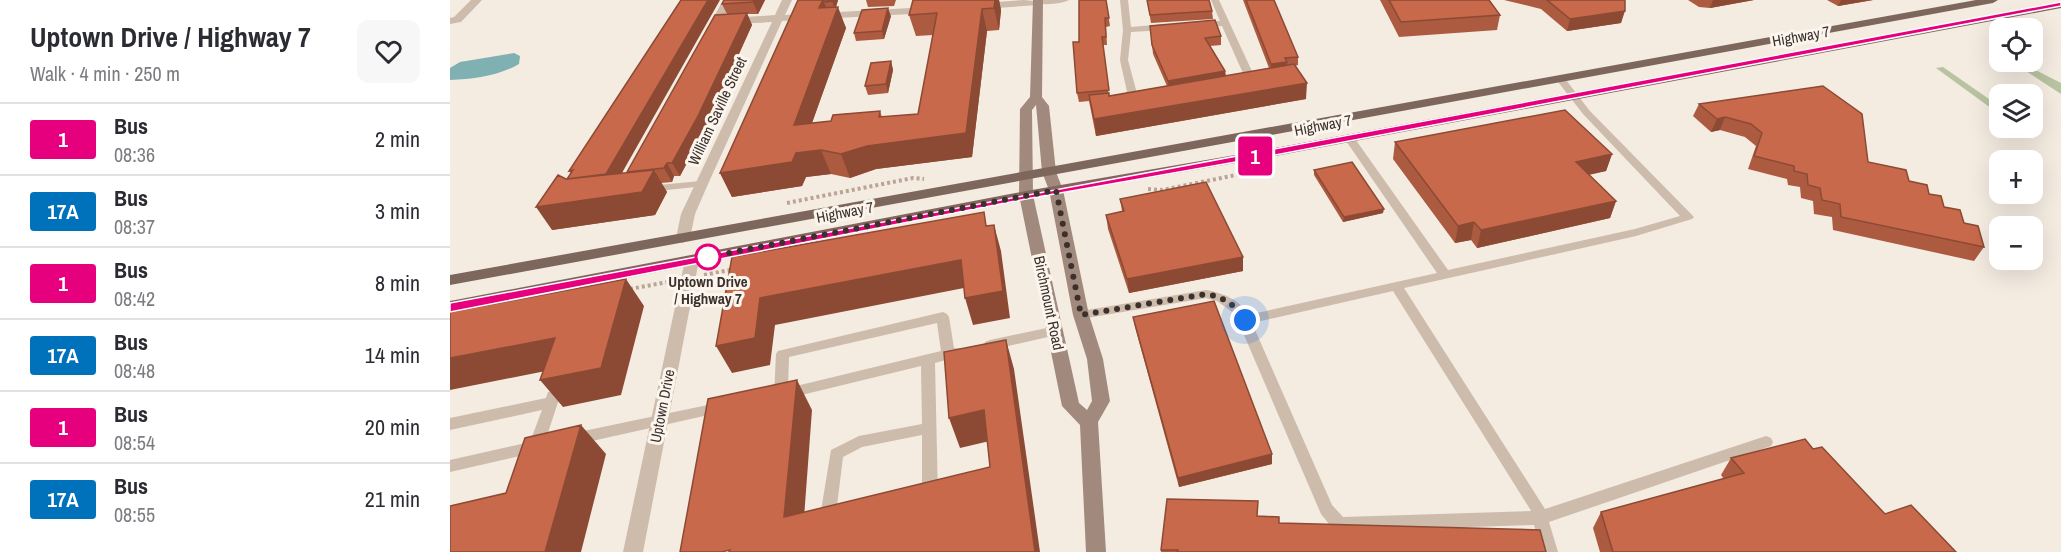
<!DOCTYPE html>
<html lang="en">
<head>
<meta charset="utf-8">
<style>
	body { margin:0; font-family:"Archivo Narrow",sans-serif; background:#f7f7f7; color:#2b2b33; height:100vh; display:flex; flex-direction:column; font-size:22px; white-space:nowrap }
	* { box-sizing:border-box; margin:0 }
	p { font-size:20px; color:#7c7c81 }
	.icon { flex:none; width:33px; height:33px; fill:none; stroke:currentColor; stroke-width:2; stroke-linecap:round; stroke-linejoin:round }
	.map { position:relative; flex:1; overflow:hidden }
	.drawer { display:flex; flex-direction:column; background:#fff; width:450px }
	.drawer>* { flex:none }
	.badge { padding:0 12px; border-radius:4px; font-size:21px; line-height:39px }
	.tools { position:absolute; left:1539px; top:18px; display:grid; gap:12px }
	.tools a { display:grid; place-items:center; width:54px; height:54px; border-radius:12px; background:#fff; box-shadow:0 6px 24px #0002; font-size:30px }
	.you { position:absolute; width:30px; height:30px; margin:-15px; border:4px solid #fff; border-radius:50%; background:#1a73e8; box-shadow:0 0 0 9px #1a73e833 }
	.map>.badge { position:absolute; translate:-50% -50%; box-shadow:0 0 0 3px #fff }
	.round { display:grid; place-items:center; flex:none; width:63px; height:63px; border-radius:12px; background:#f7f7f7 }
	.headline { display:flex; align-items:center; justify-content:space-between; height:102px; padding:0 30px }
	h1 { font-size:28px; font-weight:800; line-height:45px }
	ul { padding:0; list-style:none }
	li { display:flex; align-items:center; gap:18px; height:72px; padding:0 30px; border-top:2px solid #e1e1e2 }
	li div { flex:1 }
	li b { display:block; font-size:22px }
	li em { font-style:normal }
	li .badge { min-width:66px; font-weight:700; text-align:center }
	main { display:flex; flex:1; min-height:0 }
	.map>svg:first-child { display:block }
	.green { fill:#b8c4a0 }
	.water { fill:#7fb0b2 }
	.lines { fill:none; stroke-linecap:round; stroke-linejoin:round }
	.path { stroke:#b9a596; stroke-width:4; stroke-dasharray:3 3; stroke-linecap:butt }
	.service { fill:#cdbbac; fill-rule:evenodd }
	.minor { fill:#cdbbac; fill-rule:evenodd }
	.secondary { fill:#a18a7d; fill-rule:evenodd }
	.primary { fill:#7d675c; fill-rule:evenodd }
	.wall { fill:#ac5a40 }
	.shaded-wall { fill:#8c4a34 }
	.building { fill:#c8694b; stroke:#8c4a34; stroke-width:1.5 }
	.line { fill:#e6007e; stroke:#fff; stroke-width:1.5 }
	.walk { stroke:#3b302b; stroke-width:6; stroke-dasharray:0 10.8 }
	.stop-dot { fill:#fff; stroke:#e6007e; stroke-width:3 }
	.labels { text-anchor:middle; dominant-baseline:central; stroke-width:6; stroke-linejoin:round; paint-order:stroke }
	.street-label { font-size:15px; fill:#3b302b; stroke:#fbf5ee }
	.stop-label { font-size:15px; font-weight:bold; fill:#3b302b; stroke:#fbf5ee }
</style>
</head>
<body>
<main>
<section class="drawer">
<div class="headline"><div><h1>Uptown Drive / Highway 7</h1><p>Walk · 4 min · 250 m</p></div><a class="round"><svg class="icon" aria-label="heart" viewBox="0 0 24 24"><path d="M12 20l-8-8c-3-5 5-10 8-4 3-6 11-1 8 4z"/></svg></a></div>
<ul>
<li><span class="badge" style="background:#e6007e;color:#fff">1</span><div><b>Bus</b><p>08:36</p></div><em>2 min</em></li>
<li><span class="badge" style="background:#0072bc;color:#fff">17A</span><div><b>Bus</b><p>08:37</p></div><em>3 min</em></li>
<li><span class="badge" style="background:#e6007e;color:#fff">1</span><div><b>Bus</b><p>08:42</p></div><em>8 min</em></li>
<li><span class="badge" style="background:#0072bc;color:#fff">17A</span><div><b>Bus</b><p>08:48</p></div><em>14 min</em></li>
<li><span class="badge" style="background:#e6007e;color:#fff">1</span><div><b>Bus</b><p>08:54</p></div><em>20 min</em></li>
<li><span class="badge" style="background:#0072bc;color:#fff">17A</span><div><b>Bus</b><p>08:55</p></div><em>21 min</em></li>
</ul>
</section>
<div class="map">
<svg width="1611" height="552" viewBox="0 0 1611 552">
	<rect width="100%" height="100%" fill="#f4ebe1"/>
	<path class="green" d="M 1562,62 L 1570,62 L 1611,83 L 1611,94 Z
		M 1493,67 L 1549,106 L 1549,114 L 1486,68 Z"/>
	<path class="water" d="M 64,53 L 70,56 L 69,64 C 48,76 24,79 0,80 L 0,68 L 10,62 Z"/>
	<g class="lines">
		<path class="path" d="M 698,189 L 712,190 L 806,171
			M 337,203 L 463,178 L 474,179
			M 254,275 L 285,269
			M 180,289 L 223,281"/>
		<path class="service" d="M 585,0 L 619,0 C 611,4 592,6 584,2 Z
			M 670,0 L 678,0 L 681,27 L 715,24 L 719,27 L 715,30 L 681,32 L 678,60 L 689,101 L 684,104 L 679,101 L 670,60 L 673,30 Z
			M 761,0 L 769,0 L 806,80 L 804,82 L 801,83 L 796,80 L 772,26 L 751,28 L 747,25 L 751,22 L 770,21 Z
			M 1110,75 L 1113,76 L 1139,110 L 1242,215 L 1244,217 L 1242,219 L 1186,236 L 954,288 L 1095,509 L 1316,436 L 1321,438 L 1323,442 L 1321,446 L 1099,522 L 1108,552 L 1092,552 L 1084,525 L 889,531 L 883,529 L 871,514 L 785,314 L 767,301 L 756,298 L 631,319 L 627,318 L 625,315 L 627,312 L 631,311 L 756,290 C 772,293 790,299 798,315 L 987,273 L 894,138 L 899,135 L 903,136 L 998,270 L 1185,229 L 1230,216 L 1133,114 L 1105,78 ZM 943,291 L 1080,509 L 1081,511 L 893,517 L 882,505 L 802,323 Z
			M 251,181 L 256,184 L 255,186 L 198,192 L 193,189 L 198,186 Z
			M 493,312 L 497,314 L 499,317 L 504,348 L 513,349 L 515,352 L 513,355 L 485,363 L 488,498 L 485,503 L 480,505 L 475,503 L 472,498 L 472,435 L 412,447 L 393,457 L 386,514 L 388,517 L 385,522 L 380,524 L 373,522 L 370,517 L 381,450 L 409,436 L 472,424 L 471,366 L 331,400 L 326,399 L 324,395 L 326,354 L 328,351 ZM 487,323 L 491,351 L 338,388 L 339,357 Z
			M 606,326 L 611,328 L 612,331 L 611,334 L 540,350 L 535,348 L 534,345 L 535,342 L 540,340 Z
			M 103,391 L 108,392 L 110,396 L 92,451 L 0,472 L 0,460 L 80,442 L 92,410 L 0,430 L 0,418 L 96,398 L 98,392 Z
			M 272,402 L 277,403 L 279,407 L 277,411 L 272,412 L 124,445 L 119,443 L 117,439 L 119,435 L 124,433 Z"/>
		<path class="minor" d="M 21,0 L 32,0 L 11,22 L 0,24 L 0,18 L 4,17 Z
			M 273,0 L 283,0 L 265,34 L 257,34 L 256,32 Z
			M 332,0 L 342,0 L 335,15 L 479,7 L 484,10 L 479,13 L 332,21 L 258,184 L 245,214 L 240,238 L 233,243 L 228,241 L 226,238 L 231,214 L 322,22 L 281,24 L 276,21 L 281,18 L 325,15 Z
			M 574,0 L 593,2 L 588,5 L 532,9 L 527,6 L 532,3 Z
			M 242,255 L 249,260 L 193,552 L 173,552 L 235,260 Z"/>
		<path class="secondary" d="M 583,0 L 593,0 L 592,97 L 599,106 L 606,172 L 613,190 L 639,315 L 653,359 L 660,401 L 648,422 L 656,552 L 636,552 L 630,425 L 612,406 L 569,195 L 570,109 L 580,97 ZM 586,105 L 592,172 L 599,190 L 623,315 L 637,359 L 642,401 L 637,410 L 629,403 L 583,195 L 582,110 Z"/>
		<path class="primary" d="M 1526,0 L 1548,0 L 1543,3 L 0,285 L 0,275 Z
			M 1611,2 L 1611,8 L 820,157 L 576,199 L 0,313 L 0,301 L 576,191 L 820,149 Z"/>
	</g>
	<path class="wall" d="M 231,0 L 172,173 L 177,173 L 177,172 L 277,14 L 272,4 L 274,0 L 315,0 L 308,14 L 297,14 L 302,25 L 255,129 L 230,176 L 224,176 L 222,182 L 211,183 L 217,192 L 205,215 L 102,230 L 116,179 L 117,179 L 121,174 L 119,171 Z
		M 355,0 L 388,0 L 386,7 L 396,28 L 362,123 L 381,121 L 430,111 L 432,117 L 468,114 L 483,35 L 466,36 L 459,15 L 549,0 L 551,10 L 549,30 L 537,31 L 522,157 L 426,169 L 400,178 L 381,174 L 356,177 L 352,186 L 282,197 L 270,173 Z
		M 416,0 L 446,0 L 444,6 L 418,7 Z
		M 656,0 L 660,26 L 656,27 L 657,45 L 653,45 L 659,96 L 717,86 L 703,54 L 700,26 L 771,36 L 771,45 L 760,46 L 775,71 L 776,76 L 819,68 L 793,0 L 824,0 L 848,57 L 848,65 L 845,66 L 856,99 L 646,136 L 639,101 L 629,102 L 627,93 Z
		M 697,0 L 762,11 L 763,19 L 701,23 Z
		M 930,0 L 1039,0 L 1050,15 L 1047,30 L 949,37 Z
		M 1054,0 L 1175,0 L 1171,23 L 1117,31 L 1091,9 Z
		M 1238,0 L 1304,0 L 1260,8 L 1249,7 Z
		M 1377,0 L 1423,0 L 1388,6 Z
		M 441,16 L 434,39 L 406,41 L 404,33 Z
		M 441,61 L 443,70 L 438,93 L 418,95 L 415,86 Z
		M 1249,104 L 1418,162 L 1459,181 L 1479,194 L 1514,223 L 1534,247 L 1524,261 L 1383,230 L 1382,217 L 1364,214 L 1363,201 L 1351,198 L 1350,187 L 1338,185 L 1337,179 L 1298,169 L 1306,146 L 1295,137 L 1270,130 L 1261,132 L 1243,116 Z
		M 945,142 L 1162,154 L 1156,171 L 1139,175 L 1166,201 L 1160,218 L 1027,248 L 1021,240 L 1005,243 L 943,159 Z
		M 864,170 L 933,213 L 893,222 L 864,175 Z
		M 670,199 L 793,271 L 679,293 L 658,229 L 656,215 L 672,211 Z
		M 683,317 L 822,464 L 729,487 L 685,327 Z
		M 1363,449 L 1435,514 L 1506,552 L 1150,552 L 1143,528 L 1151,512 L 1274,479 L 1271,475 L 1281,458 Z
		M 808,516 L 829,523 L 1096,552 L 711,552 L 711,550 Z"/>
	<path class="shaded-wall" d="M 258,0 L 270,0 L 164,187 L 117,180 Z
		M 304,0 L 315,0 L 308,14 L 303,2 Z
		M 373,0 L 381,20 L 369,8 Z
		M 382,0 L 388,0 L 385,10 L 382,1 Z
		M 545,0 L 549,0 L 551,10 L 549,30 L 544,8 Z
		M 1263,0 L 1304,0 L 1260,8 Z
		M 1391,0 L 1423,0 L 1388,6 Z
		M 388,7 L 396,28 L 353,148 L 344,125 Z
		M 438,8 L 441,16 L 434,39 L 432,31 Z
		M 532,9 L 537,31 L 522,157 L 426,169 L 400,178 L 391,154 L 417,146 L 516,133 Z
		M 1175,11 L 1171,23 L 1117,31 L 1120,19 Z
		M 297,13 L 302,25 L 255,129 L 230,176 L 222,163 Z
		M 441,61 L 443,70 L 438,93 L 436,84 Z
		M 837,62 L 837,70 L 821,73 L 821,64 Z
		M 775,71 L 776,80 L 719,90 L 718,81 Z
		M 857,83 L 856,99 L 646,136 L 644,119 Z
		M 1275,117 L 1270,130 L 1261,132 L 1267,119 Z
		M 371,150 L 381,174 L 356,177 L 352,186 L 282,197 L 270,173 L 346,153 Z
		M 1162,154 L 1156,171 L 1121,178 L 1126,162 Z
		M 217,163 L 224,176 L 222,182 L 214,168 Z
		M 204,170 L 217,192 L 205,215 L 102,230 L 86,207 Z
		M 1166,201 L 1160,218 L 1027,248 L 1031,230 Z
		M 934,209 L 933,213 L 893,222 L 894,217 Z
		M 1024,222 L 1021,240 L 1005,243 L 1008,226 Z
		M 544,225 L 551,251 L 560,318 L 523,325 L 515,298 Z
		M 793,257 L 793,271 L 679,293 L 677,279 Z
		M 511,260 L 519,287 L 325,325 L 320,365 L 282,373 L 266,346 L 310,298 Z
		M 176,279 L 194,306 L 171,395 L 113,407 L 90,380 Z
		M 105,338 L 126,365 L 0,390 L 0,358 Z
		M 556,340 L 564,369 L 590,552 L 585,552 Z
		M 347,380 L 362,410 L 352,545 L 334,517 Z
		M 534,410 L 544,440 L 510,448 L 499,418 Z
		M 131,425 L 156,454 L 131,552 L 95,552 Z
		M 822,454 L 822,464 L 729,487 L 728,478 Z"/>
	<path class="building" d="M 231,0 L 258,0 L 156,174 L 117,179 L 123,170 L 119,171 Z
		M 274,0 L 304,0 L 303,2 L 272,4 Z
		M 348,0 L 373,0 L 369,8 L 388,7 L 344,125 L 381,121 L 383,115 L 430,111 L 429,117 L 468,114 L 487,13 L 459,15 L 463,0 L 545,0 L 544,8 L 532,9 L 516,133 L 417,146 L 391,154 L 371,150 L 346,153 L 342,162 L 270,173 Z
		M 373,0 L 382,0 L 382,1 L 374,2 Z
		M 629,0 L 656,0 L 659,18 L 655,18 L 656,37 L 652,37 L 659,90 L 627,93 L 623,42 L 629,42 Z
		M 697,0 L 759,0 L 762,11 L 700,15 Z
		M 796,0 L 824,0 L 848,57 L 835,58 L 837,62 L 821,64 Z
		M 939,0 L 1039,0 L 1050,15 L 951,22 Z
		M 1097,0 L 1175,0 L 1175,11 L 1120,19 Z
		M 438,8 L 432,31 L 404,33 L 412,10 Z
		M 297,13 L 248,116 L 222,163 L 217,163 L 214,168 L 177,172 L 265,15 Z
		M 765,20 L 771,36 L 755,38 L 775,71 L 718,81 L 702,45 L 700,26 Z
		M 441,61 L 436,84 L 415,86 L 421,63 Z
		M 844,64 L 857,83 L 644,119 L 639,95 L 659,93 L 659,96 Z
		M 1373,86 L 1412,114 L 1418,162 L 1456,170 L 1459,181 L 1477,185 L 1479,194 L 1491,196 L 1494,207 L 1510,210 L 1514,223 L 1528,226 L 1534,247 L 1391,217 L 1390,204 L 1372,200 L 1370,188 L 1358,185 L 1357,174 L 1344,171 L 1344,166 L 1304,156 L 1312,133 L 1301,124 L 1275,117 L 1267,119 L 1249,104 Z
		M 1115,110 L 1162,154 L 1126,162 L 1166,201 L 1031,230 L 1024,222 L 1008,226 L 945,142 Z
		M 902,162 L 934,209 L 894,217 L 864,170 Z
		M 204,170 L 192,192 L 86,207 L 108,175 L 116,179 Z
		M 756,182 L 793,257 L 677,279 L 656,215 L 674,211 L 670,199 Z
		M 534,212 L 536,226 L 544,225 L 553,291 L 515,298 L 511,260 L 310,298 L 305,338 L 266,346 L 282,257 Z
		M 176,279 L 151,368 L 90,380 L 105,338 L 0,358 L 0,312 Z
		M 764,301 L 822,454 L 728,478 L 683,317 Z
		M 556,340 L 585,552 L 279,552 L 280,550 L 271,552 L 230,552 L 258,399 L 347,380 L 334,517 L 540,467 L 534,410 L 499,418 L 494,352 Z
		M 131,425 L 95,552 L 0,552 L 0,506 L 56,493 L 75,438 Z
		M 1355,439 L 1363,449 L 1372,447 L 1435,514 L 1461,505 L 1506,552 L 1163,552 L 1151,512 L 1294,473 L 1281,458 Z
		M 717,499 L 808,501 L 807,516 L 829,517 L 829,523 L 1090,530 L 1096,552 L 727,552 L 728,550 L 711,550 Z"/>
	<path class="line" d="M 1611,2 L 1611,6 L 820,156 L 576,199 L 0,312 L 0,303 C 536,200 1074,103 1611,2 Z"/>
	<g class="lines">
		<path class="walk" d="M 258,257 L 606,190 L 631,315 L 756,294 C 773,297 786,305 795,320"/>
	</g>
	<circle class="stop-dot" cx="258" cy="257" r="12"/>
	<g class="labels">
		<g class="street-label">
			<text transform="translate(1351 36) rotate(-10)">Highway 7</text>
			<text transform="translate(267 111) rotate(-65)">William Saville Street</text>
			<text transform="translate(873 125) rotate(-11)">Highway 7</text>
			<text transform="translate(395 212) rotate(-11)">Highway 7</text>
			<text transform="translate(599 303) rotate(78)">Birchmount Road</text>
			<text transform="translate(212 406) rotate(-79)">Uptown Drive</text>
		</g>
		<g class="stop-label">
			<text x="258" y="281">Uptown Drive<tspan x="258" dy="17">/ Highway 7</tspan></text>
		</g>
	</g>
</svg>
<div class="tools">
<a><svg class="icon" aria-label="locate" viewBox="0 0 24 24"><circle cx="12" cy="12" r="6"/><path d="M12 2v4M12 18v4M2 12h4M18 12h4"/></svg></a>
<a><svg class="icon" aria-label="layers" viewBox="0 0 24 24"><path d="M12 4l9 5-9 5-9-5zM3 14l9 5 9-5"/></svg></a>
<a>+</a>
<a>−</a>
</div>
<div class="you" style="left:795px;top:320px"></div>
<b class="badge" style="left:805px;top:156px;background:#e6007e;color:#fff">1</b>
</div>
</main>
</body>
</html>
